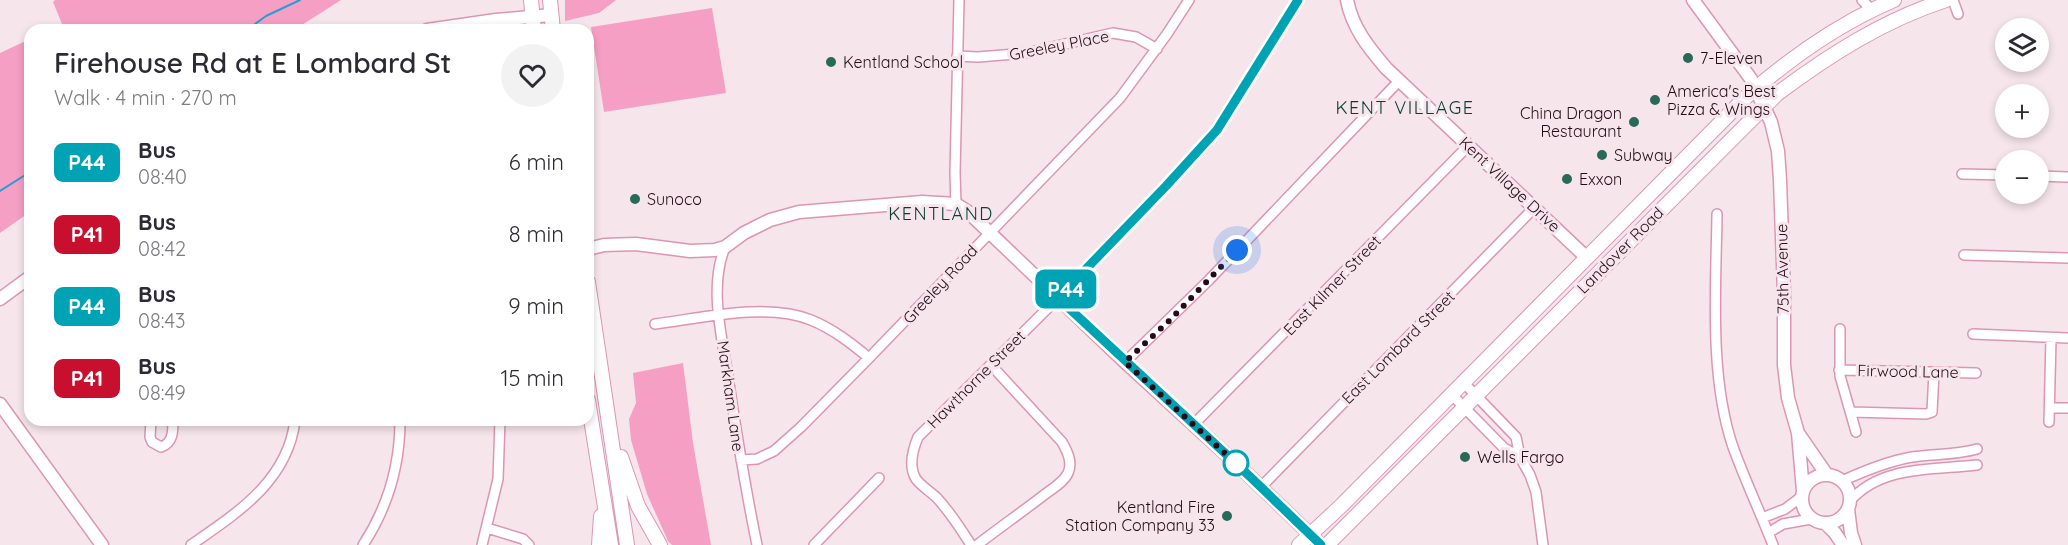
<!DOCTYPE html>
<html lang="en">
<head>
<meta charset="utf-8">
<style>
	body { margin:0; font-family:Quicksand,sans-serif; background:#f2f2f3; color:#2b2b33; height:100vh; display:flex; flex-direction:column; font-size:22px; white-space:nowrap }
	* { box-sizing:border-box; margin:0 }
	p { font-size:20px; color:#7c7c81 }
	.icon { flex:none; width:33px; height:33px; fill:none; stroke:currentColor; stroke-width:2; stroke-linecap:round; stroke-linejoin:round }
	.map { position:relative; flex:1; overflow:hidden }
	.sheet { position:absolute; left:24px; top:24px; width:570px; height:402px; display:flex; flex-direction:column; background:#fff; border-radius:18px; box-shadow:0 3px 9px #0003 }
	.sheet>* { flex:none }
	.badge { padding:0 12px; border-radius:9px; font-size:21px; line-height:39px }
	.tools { position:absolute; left:1995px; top:18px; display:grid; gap:12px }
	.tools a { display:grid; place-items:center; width:54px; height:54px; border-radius:50%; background:#fff; box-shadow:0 3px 9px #0003; font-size:30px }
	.you { position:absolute; width:30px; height:30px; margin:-15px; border:4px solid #fff; border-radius:50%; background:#1a73e8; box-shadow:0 0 0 9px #1a73e833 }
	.map>.badge { position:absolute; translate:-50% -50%; box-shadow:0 0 0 3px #fff }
	.round { display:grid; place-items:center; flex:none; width:63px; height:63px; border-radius:32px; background:#f2f2f3 }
	.head { display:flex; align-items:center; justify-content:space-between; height:102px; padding:0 30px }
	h1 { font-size:28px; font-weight:600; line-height:45px }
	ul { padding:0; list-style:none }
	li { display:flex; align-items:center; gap:18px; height:72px; padding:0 30px }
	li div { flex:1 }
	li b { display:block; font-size:22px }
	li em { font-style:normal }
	li .badge { min-width:66px; font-weight:700; text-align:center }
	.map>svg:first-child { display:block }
	.green { fill:#f69fc4 }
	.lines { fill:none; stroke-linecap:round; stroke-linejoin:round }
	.stream { stroke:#279dd0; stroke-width:2 }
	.street-casing { stroke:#dd95b3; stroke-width:12 }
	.secondary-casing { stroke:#dd95b3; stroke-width:15 }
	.primary-casing { stroke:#dd95b3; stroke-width:16 }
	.street { stroke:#fff; stroke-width:9 }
	.secondary { stroke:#fff; stroke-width:12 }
	.primary { stroke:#fff; stroke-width:14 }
	.line-casing { stroke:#fff; stroke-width:14 }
	.line { stroke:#00a3b4; stroke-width:9 }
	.walk { stroke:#250b18; stroke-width:6; stroke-dasharray:0 10.8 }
	.poi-dot { fill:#286958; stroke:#f6e6ec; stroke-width:2 }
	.stop-dot { fill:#fff; stroke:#00a3b4; stroke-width:3 }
	.labels { text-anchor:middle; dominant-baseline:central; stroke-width:6; stroke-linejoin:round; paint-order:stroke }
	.street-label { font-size:16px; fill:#250b18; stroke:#f6e6ec }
	.poi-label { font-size:16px; fill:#250b18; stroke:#f6e6ec; text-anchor:start }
	.neighbourhood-label { font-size:18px; letter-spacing:1.5px; fill:#074033; stroke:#f6e6ec }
</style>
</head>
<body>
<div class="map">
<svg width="2068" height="545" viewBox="0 0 2068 545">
	<rect width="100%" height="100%" fill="#f6e6ec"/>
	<path class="green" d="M 55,0 L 341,0 L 294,30 L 50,30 L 62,24 L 53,2 Z
		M 565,0 L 616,0 L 599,13 L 565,21 Z
		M 712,8 L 726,93 L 604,112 L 591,27 Z
		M 30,39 L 30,212 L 0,233 L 0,53 Z
		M 683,363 L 693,443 L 711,545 L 672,545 L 668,541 L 647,494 L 631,440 L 629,419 L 636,403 L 633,373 Z"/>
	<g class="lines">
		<path class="stream" d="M 247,30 L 266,16 L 300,0
			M 0,191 L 30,172"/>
		<defs>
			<path id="street" d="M 1862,0 L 1872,10
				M 1953,0 L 1958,14
				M 957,56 L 978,57 L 1026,53 L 1113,33 L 1136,37 L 1157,49
				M 1962,174 L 2006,175
				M 2038,176 L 2068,177
				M 956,204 L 955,173 L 959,0
				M 1717,214 C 1716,288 1709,377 1733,447 C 1745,480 1760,512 1773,545
				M 725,247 C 708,289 723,340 729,383 C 737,437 746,491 757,545
				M 1964,255 L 2068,258
				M 655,324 C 702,318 767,302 811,320 C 833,329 851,343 869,358
				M 1840,329 L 1840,376 L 1856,432
				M 1973,334 L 2068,338
				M 1125,362 L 1209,280 L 1399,81
				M 1839,370 L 1976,373
				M 1463,382 L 1516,437 L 1520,457 L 1530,475 L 1536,492 L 1543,545
				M 1451,394 L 1504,448 L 1520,457
				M 2050,408 L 2068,408
				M 1851,412 L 1926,414 L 1932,412 L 1934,372
				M 151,420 L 150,437 L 152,442 L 161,447 C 173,443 173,432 173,420
				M 2049,422 L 2051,338
				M 1194,424 L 1469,145
				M 741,460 L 757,459 L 774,451 L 801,427 L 869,358 L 1120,98 L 1167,34 L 1189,0
				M 1842,481 C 1864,471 1888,461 1912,457 C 1934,454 1956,455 1977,449
				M 1261,487 L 1535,207
				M 1850,501 C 1881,465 1934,470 1977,465
				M 1762,518 L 1785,509 L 1801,497
				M 487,528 L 523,539 L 529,545
				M 1768,533 L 1783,524 L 1811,519
				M 191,545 C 237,513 288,481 295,420
				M 363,545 C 388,507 400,466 400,420
				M 482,545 L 498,479 L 500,420
				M 814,545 L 879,478
				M 971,545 C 961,529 950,512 937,498 C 931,492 921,486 916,479 C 908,466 913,449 918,437 L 1058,298 L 1204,146 L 1225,118 L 1298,0
				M 977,545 C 999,528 1022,512 1044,495 C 1052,489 1064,482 1068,473 C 1073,462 1067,451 1062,442 L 991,365"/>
			<path id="secondary" d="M 1347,0 C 1352,27 1368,47 1386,68 L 1586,257
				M 1693,0 L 1751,79 L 1771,122 L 1778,151 L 1780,180 L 1784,294 L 1784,365 L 1788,398 L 1798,433 L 1803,491
				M 427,30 L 496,20 L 551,15
				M 588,249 L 604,245 L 636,244 L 690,251 L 715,250 L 725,247 L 744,233 L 770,220 L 799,212 L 922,202 L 956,204 L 967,211 L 1125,362 L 1242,469 L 1321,545
				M 0,299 L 30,277
				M 0,404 L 102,545
				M 1798,433 L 1827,475
				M1802 499a24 24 0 1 1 48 0a24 24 0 1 1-48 0Z
				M 1848,509 L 1851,533 L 1855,545
				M 1825,523 L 1835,533 L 1843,545"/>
			<path id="primary" d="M 531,0 L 534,30
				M 550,0 L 553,30
				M 588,282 L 627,545
				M 588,400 L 611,545
				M 621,457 L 638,506 L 660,545
				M 599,545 L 601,516
				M 1299,545 L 1342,505 L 1746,97 C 1790,58 1840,23 1894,0
				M 1327,545 L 1777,94 C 1829,55 1884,20 1946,0"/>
		</defs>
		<use href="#street" class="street-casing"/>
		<use href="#secondary" class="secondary-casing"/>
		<use href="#primary" class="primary-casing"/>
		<use href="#street" class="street"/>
		<use href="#secondary" class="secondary"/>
		<use href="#primary" class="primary"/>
	</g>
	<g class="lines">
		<defs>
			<path id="line" d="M 1298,0 L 1217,130 L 1166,186 L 1058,298 L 1242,469 L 1321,545"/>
		</defs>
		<use href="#line" class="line-casing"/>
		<use href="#line" class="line"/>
		<path class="walk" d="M 1236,463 L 1242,469 L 1125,362 L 1170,320 L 1237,250"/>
	</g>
	<g class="poi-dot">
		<circle cx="1688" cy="58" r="6"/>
		<circle cx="831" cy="62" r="6"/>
		<circle cx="1655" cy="100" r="6"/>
		<circle cx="1634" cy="122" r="6"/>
		<circle cx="1602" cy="155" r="6"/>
		<circle cx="1567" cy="179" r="6"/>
		<circle cx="635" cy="199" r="6"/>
		<circle cx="1465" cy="457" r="6"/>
		<circle cx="1227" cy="516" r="6"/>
	</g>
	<circle class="stop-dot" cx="1236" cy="463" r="12"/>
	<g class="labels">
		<g class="street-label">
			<text transform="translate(1059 45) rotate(-11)">Greeley Place</text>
			<text transform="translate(1510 184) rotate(43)">Kent Village Drive</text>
			<text transform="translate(1620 250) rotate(-45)">Landover Road</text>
			<text transform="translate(1782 269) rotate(-91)">75th Avenue</text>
			<text transform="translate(940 284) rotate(-47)">Greeley Road</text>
			<text transform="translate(1332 285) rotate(-46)">East Kilmer Street</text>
			<text transform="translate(1398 347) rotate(-45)">East Lombard Street</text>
			<text transform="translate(1908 371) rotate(1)">Firwood Lane</text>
			<text transform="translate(976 379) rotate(-45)">Hawthorne Street</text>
			<text transform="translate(731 396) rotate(82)">Markham Lane</text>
		</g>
		<g class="poi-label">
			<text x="1700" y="58">7-Eleven</text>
			<text x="843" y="62">Kentland School</text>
			<text x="1667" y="91">America's Best<tspan x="1667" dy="18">Pizza &amp; Wings</tspan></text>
			<text x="1622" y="113" text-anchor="end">China Dragon<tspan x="1622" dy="18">Restaurant</tspan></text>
			<text x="1614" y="155">Subway</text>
			<text x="1579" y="179">Exxon</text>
			<text x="647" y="199">Sunoco</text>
			<text x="1477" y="457">Wells Fargo</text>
			<text x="1215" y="507" text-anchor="end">Kentland Fire<tspan x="1215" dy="18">Station Company 33</tspan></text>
		</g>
		<g class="neighbourhood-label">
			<text x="1405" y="107">KENT VILLAGE</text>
			<text x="941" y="213">KENTLAND</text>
		</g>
	</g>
</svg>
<div class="tools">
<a><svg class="icon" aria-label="layers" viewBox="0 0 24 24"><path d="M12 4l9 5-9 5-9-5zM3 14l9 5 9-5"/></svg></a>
<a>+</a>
<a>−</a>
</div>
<div class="you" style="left:1237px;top:250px"></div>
<b class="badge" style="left:1066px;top:289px;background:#00a3b4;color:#fff">P44</b>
<section class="sheet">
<div class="head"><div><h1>Firehouse Rd at E Lombard St</h1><p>Walk · 4 min · 270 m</p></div><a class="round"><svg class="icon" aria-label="heart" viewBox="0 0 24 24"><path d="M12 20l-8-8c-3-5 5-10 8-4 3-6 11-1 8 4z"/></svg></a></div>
<ul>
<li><span class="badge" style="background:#00a3b4;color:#fff">P44</span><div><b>Bus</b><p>08:40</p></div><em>6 min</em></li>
<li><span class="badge" style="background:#c8102e;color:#fff">P41</span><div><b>Bus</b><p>08:42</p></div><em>8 min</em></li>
<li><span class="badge" style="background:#00a3b4;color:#fff">P44</span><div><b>Bus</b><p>08:43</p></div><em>9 min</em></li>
<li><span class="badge" style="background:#c8102e;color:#fff">P41</span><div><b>Bus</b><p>08:49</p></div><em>15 min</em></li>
</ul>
</section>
</div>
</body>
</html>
